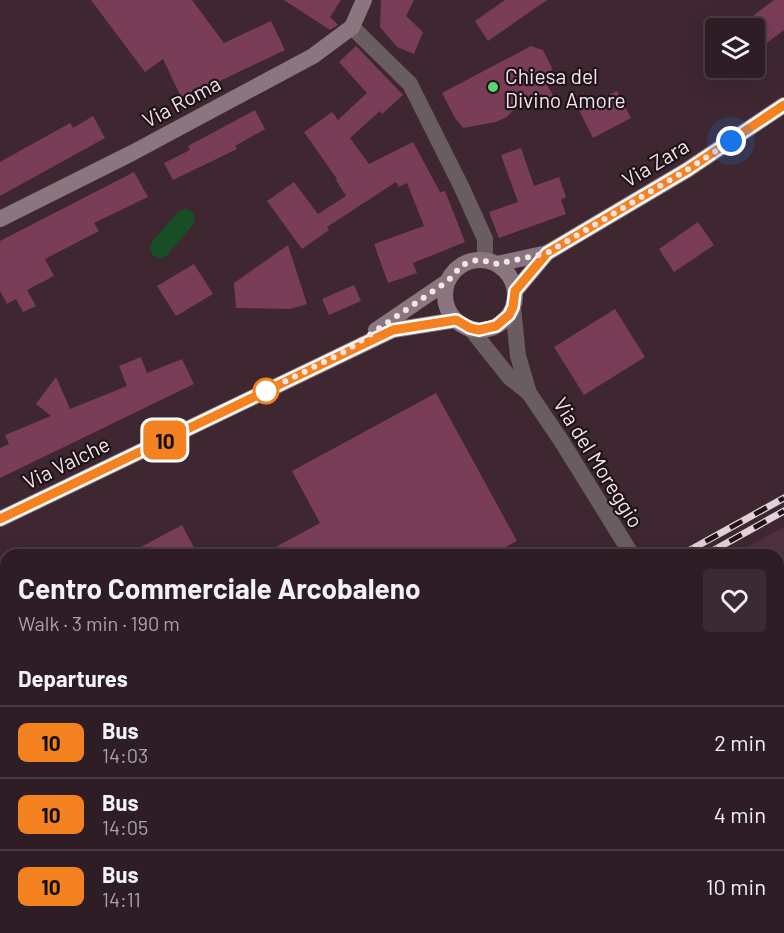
<!DOCTYPE html>
<html lang="en">
<head>
<meta charset="utf-8">
<style>
	body { margin:0; font-family:Barlow,sans-serif; background:#3b2a32; color:#f1f3f6; height:100vh; display:flex; flex-direction:column; font-size:22px; white-space:nowrap }
	* { box-sizing:border-box; margin:0 }
	p { font-size:20px; color:#a7a2a7 }
	.icon { flex:none; width:33px; height:33px; fill:none; stroke:currentColor; stroke-width:2; stroke-linecap:round; stroke-linejoin:round }
	.map { position:relative; flex:1; overflow:hidden }
	.drawer { position:absolute; left:0px; top:549px; width:784px; height:384px; display:flex; flex-direction:column; background:#2f1d25; border-radius:18px 18px 0 0; box-shadow:0 6px 24px #0002,0 0 0 2px #4a3b42 }
	.drawer>* { flex:none }
	.badge { padding:0 12px; border-radius:9px; font-size:21px; line-height:39px }
	.buttons { position:absolute; left:705px; top:18px; display:grid; gap:12px }
	.buttons a { display:grid; place-items:center; width:60px; height:60px; border-radius:6px; background:#2f1d25; box-shadow:0 6px 24px #0002,0 0 0 2px #4a3b42; font-size:30px }
	.you { position:absolute; width:30px; height:30px; margin:-15px; border:4px solid #fff; border-radius:50%; background:#1a73e8; box-shadow:0 0 0 9px #1a73e833 }
	.map>.badge { position:absolute; translate:-50% -50%; box-shadow:0 0 0 3px #fff }
	h2 { padding:0 18px; font-size:22px; line-height:54px }
	.round { display:grid; place-items:center; flex:none; width:63px; height:63px; border-radius:6px; background:#3b2a32 }
	.summary { display:flex; align-items:center; justify-content:space-between; height:102px; padding:0 18px }
	h1 { font-size:28px; font-weight:700; line-height:45px }
	ul { padding:0; list-style:none }
	li { display:flex; align-items:center; gap:18px; height:72px; padding:0 18px; border-top:2px solid #4a3b42 }
	li div { flex:1 }
	li b { display:block; font-size:22px }
	li em { font-style:normal }
	li .badge { min-width:66px; font-weight:700; text-align:center }
	.map>svg:first-child { display:block }
	.built { fill:#4f313e }
	.lines { fill:none; stroke-linecap:round; stroke-linejoin:round }
	.stream { stroke:#174e25; stroke-width:5 }
	.canal { stroke:#174e25; stroke-width:20 }
	.building { fill:#793d58 }
	.tertiary { stroke:#695d62; stroke-width:16 }
	.secondary { stroke:#8a767e; stroke-width:16 }
	.rail-casing { stroke:#e2d1d8; stroke-width:7 }
	.rail { stroke:#1e1318; stroke-width:4.5; stroke-dasharray:14; stroke-linecap:butt }
	.line-casing { stroke:#fff; stroke-width:14 }
	.line { stroke:#f58220; stroke-width:9 }
	.walk { stroke:#f5e5eb; stroke-width:6; stroke-dasharray:0 10.8 }
	.poi-dot { fill:#53d673; stroke:#1e1318; stroke-width:2 }
	.stop-dot { fill:#fff; stroke:#f58220; stroke-width:3 }
	.labels { text-anchor:middle; dominant-baseline:central; stroke-width:4.5; stroke-linejoin:round; paint-order:stroke }
	.poi-label { font-size:21px; fill:#f5e5eb; stroke:#1e1318; text-anchor:start }
	.street-label { font-size:21px; fill:#f5e5eb; stroke:#1e1318 }
</style>
</head>
<body>
<div class="map">
<svg width="784" height="933" viewBox="0 0 784 933">
	<rect width="100%" height="100%" fill="#3f2731"/>
	<path class="built" d="M 784,527 L 784,727 L 778,721 L 778,555 L 733,555 Z"/>
	<g class="lines">
		<path class="stream" d="M 778,817 L 784,823
			M 101,933 L 113,927"/>
		<path class="canal" d="M 160,248 L 185,219"/>
	</g>
	<path class="building" d="M 91,0 L 192,0 L 224,43 L 271,21 L 285,50 L 182,99 L 163,59 L 145,72 Z
		M 284,0 L 341,0 L 330,17 L 338,25 L 330,30 Z
		M 381,0 L 414,0 L 406,16 L 423,32 L 414,54 L 397,47 L 380,27 Z
		M 505,0 L 547,0 L 488,41 L 475,21 Z
		M 774,0 L 784,0 L 784,30 L 754,53 L 754,28 L 737,28 Z
		M 356,46 L 403,95 L 382,114 L 380,111 L 350,138 L 369,164 L 413,142 L 440,192 L 445,191 L 465,242 L 413,263 L 417,273 L 388,283 L 374,244 L 424,226 L 407,183 L 399,187 L 396,182 L 327,227 L 329,230 L 302,249 L 267,201 L 294,182 L 318,214 L 346,196 L 336,180 L 337,179 L 304,132 L 332,112 L 338,120 L 367,93 L 339,62 Z
		M 531,46 L 543,50 L 552,68 L 548,87 L 554,97 L 518,105 L 507,117 L 496,122 L 463,128 L 455,118 L 442,93 Z
		M 617,91 L 631,118 L 593,138 L 579,110 Z
		M 255,110 L 265,129 L 235,146 L 237,149 L 173,180 L 164,163 L 190,150 L 188,146 Z
		M 93,116 L 105,138 L 0,196 L 0,162 L 70,123 L 73,128 Z
		M 521,148 L 534,186 L 559,177 L 566,197 L 561,200 L 566,214 L 499,238 L 489,212 L 518,202 L 501,155 Z
		M 134,172 L 148,197 L 94,223 L 99,231 L 45,259 L 54,276 L 27,290 L 36,306 L 23,312 L 16,299 L 7,304 L 0,291 L 0,241 Z
		M 698,222 L 714,245 L 674,272 L 659,249 Z
		M 288,245 L 307,304 L 290,309 L 236,308 L 234,283 Z
		M 194,264 L 213,294 L 176,316 L 157,286 Z
		M 354,285 L 361,301 L 329,315 L 322,299 Z
		M 615,309 L 645,357 L 584,395 L 554,347 Z
		M 141,357 L 147,373 L 182,359 L 194,384 L 0,478 L 0,448 L 9,444 L 5,435 L 51,416 L 36,404 L 56,377 L 70,409 L 127,386 L 119,366 Z
		M 436,393 L 517,541 L 491,555 L 261,555 L 320,523 L 292,471 Z
		M 182,525 L 198,555 L 126,555 Z"/>
	<g class="lines">
		<path class="tertiary" d="M 352,27 L 410,84 L 462,188 L 485,239 L 485,260
			M 513,307 L 518,356 L 529,393
			M 470,328 L 510,378 L 529,393 L 562,442 L 632,555
			M 778,739 L 784,744"/>
		<path class="secondary" d="M 0,219 L 132,153 L 313,56 L 352,27 L 364,0
			M445 295a35 35 0 1 1 70 0a35 35 0 1 1-70 0Z
			M 497,264 L 547,253 L 687,170 L 784,105
			M 515,291 L 547,253
			M 376,330 L 448,281
			M 0,519 L 393,330 L 456,320"/>
		<defs>
			<path id="rail" d="M 681,555 L 784,498
				M 705,555 L 784,511
				M 0,932 L 9,927
				M 21,933 L 31,927"/>
		</defs>
		<use href="#rail" class="rail-casing"/>
		<use href="#rail" class="rail"/>
	</g>
	<g class="lines">
		<defs>
			<path id="line" d="M 0,519 L 393,330 L 456,320 L 470,328 L 479,330 L 496,326 L 509,315 L 513,307 L 515,291 L 547,253 L 687,170 L 784,105"/>
		</defs>
		<use href="#line" class="line-casing"/>
		<use href="#line" class="line"/>
		<path class="walk" d="M 266,391 L 346,351 L 448,281 L 462,265 L 477,260 L 492,262 L 497,264 L 547,253 L 687,170 L 731,141"/>
	</g>
	<circle class="poi-dot" cx="493" cy="87" r="6"/>
	<circle class="stop-dot" cx="266" cy="391" r="12"/>
	<g class="labels">
		<g class="poi-label">
			<text x="505" y="75">Chiesa del<tspan x="505" dy="24">Divino Amore</tspan></text>
		</g>
		<g class="street-label">
			<text transform="translate(181 101) rotate(-28)">Via Roma</text>
			<text transform="translate(655 162) rotate(-31)">Via Zara</text>
			<text transform="translate(66 462) rotate(-26)">Via Valche</text>
			<text transform="translate(599 462) rotate(58)">Via del Moreggio</text>
		</g>
	</g>
</svg>
<div class="buttons">
<a><svg class="icon" aria-label="layers" viewBox="0 0 24 24"><path d="M12 4l9 5-9 5-9-5zM3 14l9 5 9-5"/></svg></a>
</div>
<div class="you" style="left:731px;top:141px"></div>
<b class="badge" style="left:165px;top:440px;background:#f58220;color:#111">10</b>
<section class="drawer">
<div class="summary"><div><h1>Centro Commerciale Arcobaleno</h1><p>Walk · 3 min · 190 m</p></div><a class="round"><svg class="icon" aria-label="heart" viewBox="0 0 24 24"><path d="M12 20l-8-8c-3-5 5-10 8-4 3-6 11-1 8 4z"/></svg></a></div>
<h2>Departures</h2>
<ul>
<li><span class="badge" style="background:#f58220;color:#111">10</span><div><b>Bus</b><p>14:03</p></div><em>2 min</em></li>
<li><span class="badge" style="background:#f58220;color:#111">10</span><div><b>Bus</b><p>14:05</p></div><em>4 min</em></li>
<li><span class="badge" style="background:#f58220;color:#111">10</span><div><b>Bus</b><p>14:11</p></div><em>10 min</em></li>
</ul>
</section>
</div>
</body>
</html>
